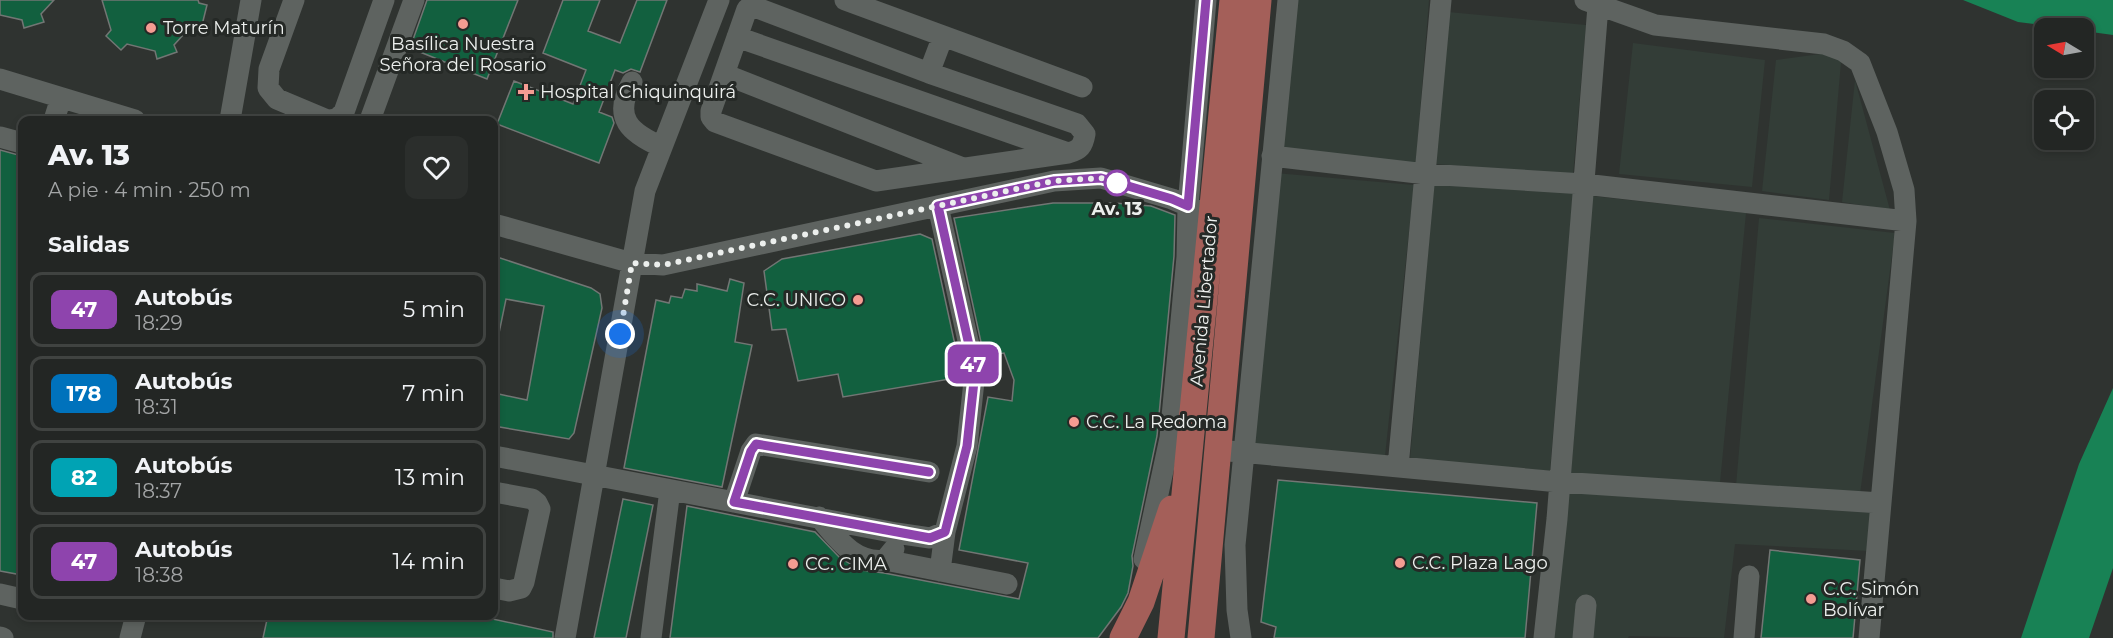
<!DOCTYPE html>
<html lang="es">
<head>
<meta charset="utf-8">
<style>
	body { margin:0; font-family:Montserrat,sans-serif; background:#2b2e2c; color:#f1f3f6; height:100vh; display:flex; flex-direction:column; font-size:22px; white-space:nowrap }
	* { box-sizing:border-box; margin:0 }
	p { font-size:20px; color:#a3a5a6 }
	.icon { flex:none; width:33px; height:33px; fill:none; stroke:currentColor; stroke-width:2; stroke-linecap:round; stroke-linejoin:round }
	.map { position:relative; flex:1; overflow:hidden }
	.side { position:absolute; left:18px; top:116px; width:480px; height:504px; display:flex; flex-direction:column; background:#232624; border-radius:12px; box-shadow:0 3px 9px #0003,0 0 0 2px #404341 }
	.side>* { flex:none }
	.badge { padding:0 12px; border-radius:9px; font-size:21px; line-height:39px }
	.needle { width:39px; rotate:280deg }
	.controls { position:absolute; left:2034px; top:18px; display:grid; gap:12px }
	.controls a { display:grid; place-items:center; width:60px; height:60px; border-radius:12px; background:#232624; box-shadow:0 3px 9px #0003,0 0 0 2px #404341; font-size:30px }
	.you { position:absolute; width:30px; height:30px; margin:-15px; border:4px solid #fff; border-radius:50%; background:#1a73e8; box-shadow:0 0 0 9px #1a73e833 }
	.map>.badge { position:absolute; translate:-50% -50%; box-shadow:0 0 0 3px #fff }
	h2 { padding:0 30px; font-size:22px; line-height:54px }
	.round { display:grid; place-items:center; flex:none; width:63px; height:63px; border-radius:12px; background:#2b2e2c }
	.overview { display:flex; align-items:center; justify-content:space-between; height:102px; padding:0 30px }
	h1 { font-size:28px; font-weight:800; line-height:45px }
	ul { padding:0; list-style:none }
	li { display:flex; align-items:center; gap:18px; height:75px; margin:0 12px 9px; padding:0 18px; border:3px solid #404341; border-radius:12px }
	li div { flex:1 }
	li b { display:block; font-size:22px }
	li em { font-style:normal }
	li .badge { min-width:66px; font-weight:700; text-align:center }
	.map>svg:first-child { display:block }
	.built { fill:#333d37 }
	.water { fill:#188255 }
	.building { fill:#12603f; stroke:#727674; stroke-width:1.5 }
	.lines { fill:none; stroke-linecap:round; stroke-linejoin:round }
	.minor { stroke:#5e6360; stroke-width:21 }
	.major { stroke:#a45f59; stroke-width:27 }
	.line-casing { stroke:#fff; stroke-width:14 }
	.line { stroke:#8e44ad; stroke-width:9 }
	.walk { stroke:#ecefed; stroke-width:6; stroke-dasharray:0 10.8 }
	.poi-dot { fill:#f59c92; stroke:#252926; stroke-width:2 }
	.stop-dot { fill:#fff; stroke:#8e44ad; stroke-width:3 }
	.labels { text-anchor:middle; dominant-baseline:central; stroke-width:6; stroke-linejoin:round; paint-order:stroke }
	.poi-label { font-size:18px; fill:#ecefed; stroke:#252926; text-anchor:start }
	.stop-label { font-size:18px; font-weight:bold; fill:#ecefed; stroke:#252926 }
	.street-label { font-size:18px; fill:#ecefed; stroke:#252926 }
</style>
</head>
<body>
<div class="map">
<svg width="2113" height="638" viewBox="0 0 2113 638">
	<rect width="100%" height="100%" fill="#2f3330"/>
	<path class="built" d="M 1293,0 L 1429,0 L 1416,163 L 1280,150 Z
		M 1448,12 L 1586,25 L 1573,175 L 1436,164 Z
		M 1633,43 L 1765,60 L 1752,187 L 1619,174 Z
		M 1842,51 L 1829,200 L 1762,191 L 1776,60 Z
		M 1855,80 L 1890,210 L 1842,202 Z
		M 1275,173 L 1414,185 L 1385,456 L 1254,444 Z
		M 1434,184 L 1573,192 L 1550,471 L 1410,459 Z
		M 1592,196 L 1746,213 L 1720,483 L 1571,473 Z
		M 1759,218 L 1895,233 L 1860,494 L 1736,486 Z
		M 1567,490 L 1873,510 L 1869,551 L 1735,544 L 1724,638 L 1629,636 L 1628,638 L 1552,638 Z"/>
	<path class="water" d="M 1963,0 L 2113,0 L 2113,35 L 2084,31 L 2084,28 L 2064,28 L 2018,22 Z
		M 2113,388 L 2113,568 L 2089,638 L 2021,638 L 2079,464 Z"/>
	<path class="building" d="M 0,0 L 54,0 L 41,14 L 44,22 L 24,28 L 22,20 L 0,15 Z
		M 102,0 L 198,0 L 199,3 L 207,5 L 202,25 L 194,23 L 174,45 L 177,52 L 157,59 L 155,51 L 127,44 L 121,50 L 106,36 L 111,30 Z
		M 427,0 L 518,0 L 487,79 L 410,48 Z
		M 563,0 L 600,0 L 588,31 L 620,43 L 637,0 L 667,0 L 640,72 L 631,69 L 623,73 L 615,70 L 599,112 L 612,117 L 614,123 L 599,163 L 497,124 L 514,81 L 573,104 L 586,70 L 543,53 Z
		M 0,150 L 22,156 L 22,575 L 0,571 Z
		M 1053,203 L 1114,203 L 1151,206 L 1175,215 L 1174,256 L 1157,436 L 1132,556 L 1133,566 L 1128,593 L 1121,607 L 1098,638 L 670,638 L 687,506 L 815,532 L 840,558 L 861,570 L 884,573 L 1019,599 L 1028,563 L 959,550 L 988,397 L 1012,401 L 1014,380 L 1004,353 L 984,356 L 954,218 Z
		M 920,234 L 932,239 L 962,377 L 843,397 L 838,374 L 798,381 L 786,329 L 772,330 L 764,271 L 782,259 Z
		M 494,256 L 591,288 L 600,294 L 602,308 L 574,433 L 569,439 L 494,426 L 494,393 L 527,400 L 544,306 L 506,299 L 499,333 L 494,332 Z
		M 730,279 L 744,283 L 735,342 L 752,345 L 722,487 L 624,468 L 656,300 L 669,303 L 671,296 L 682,298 L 685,289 L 697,291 L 697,284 L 727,291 Z
		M 1278,480 L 1537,503 L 1525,638 L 1274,638 L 1276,627 L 1261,622 Z
		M 623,499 L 653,505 L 626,638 L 594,638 Z
		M 1770,550 L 1860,560 L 1853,638 L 1761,638 Z
		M 268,615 L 474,615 L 553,632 L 553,638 L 263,638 Z"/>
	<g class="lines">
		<path class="minor" d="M 294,0 L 269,69 L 268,88 L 277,99 L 327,120
			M 845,0 L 1082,87
			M 1585,0 L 1655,25 L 1824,44 L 1843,51 L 1860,63 L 1887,132 L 1904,190 L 1906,221 L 1869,638
			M 737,37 L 1065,152
			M 929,73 L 1077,124 L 1085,134 C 1083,146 1080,150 1068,153 L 876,181 L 715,122 L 711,117 L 711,111 L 747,9 L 752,6 L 929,73 L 943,36
			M 724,74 L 963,168
			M 0,79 L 135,120
			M 632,82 C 612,118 630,133 662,147
			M 54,120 L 61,98
			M 230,120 L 251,0
			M 330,120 L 337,119 L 344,112 L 384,0
			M 370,120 L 414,0
			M 0,137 L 22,143
			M 1272,156 L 1426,174 L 1584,184 L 1906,221
			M 938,206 L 975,372 L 967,446 L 945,532 L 940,571
			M 494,224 L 632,263 L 663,265 L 1054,181 L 1101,178 L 1172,199 L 1212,216
			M 1218,450 L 1559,482 L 1881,503
			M 494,456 L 896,533 L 930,538 L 945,532
			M 1398,467 L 1441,0
			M 494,492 L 532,499 L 537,503 L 540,509 L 524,582 L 521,588 L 509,591 L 494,588
			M 734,502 L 751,451 L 756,444 L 929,472
			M 819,517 C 837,538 854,564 885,560 L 894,549
			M 1144,559 L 1170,438 L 1187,257 L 1188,206 L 1206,0
			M 885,560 L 1007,584
			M 0,594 L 22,599
			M 0,637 L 3,638
			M 130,638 L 136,615
			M 565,638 L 645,191 L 719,0
			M 651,638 L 670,490
			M 1241,638 L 1237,610 L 1235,545 L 1288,0
			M 1544,638 L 1557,519 L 1598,6
			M 1583,638 L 1586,605
			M 1744,638 L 1749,576"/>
		<path class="major" d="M 1123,638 L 1141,602 L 1172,509
			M 1171,638 L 1233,0
			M 1201,638 L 1258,0"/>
	</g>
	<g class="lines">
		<defs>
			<path id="line" d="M 929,472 L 756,444 L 751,451 L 734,502 L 930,538 L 945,532 L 967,446 L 975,372 L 938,206 L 1054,181 L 1101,178 L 1172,199 L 1188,206 L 1206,0"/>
		</defs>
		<use href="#line" class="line-casing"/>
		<use href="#line" class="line"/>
		<path class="walk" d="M 620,334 L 632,263 L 663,265 L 1054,181 L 1101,178 L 1119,183 L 1117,183"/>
	</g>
	<g class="poi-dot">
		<circle cx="463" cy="24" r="6"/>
		<circle cx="151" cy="28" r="6"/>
		<path d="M523 83h6v6h6v6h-6v6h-6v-6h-6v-6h6z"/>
		<circle cx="858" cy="300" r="6"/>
		<circle cx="1074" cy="422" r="6"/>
		<circle cx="1400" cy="563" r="6"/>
		<circle cx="793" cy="564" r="6"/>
		<circle cx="1811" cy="599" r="6"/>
	</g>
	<circle class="stop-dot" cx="1117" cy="183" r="12"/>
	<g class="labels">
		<g class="poi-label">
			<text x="163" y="28">Torre Maturín</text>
			<text x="463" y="44" text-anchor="middle">Basílica Nuestra<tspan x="463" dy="21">Señora del Rosario</tspan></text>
			<text x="540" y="92">Hospital Chiquinquirá</text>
			<text x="846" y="300" text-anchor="end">C.C. UNICO</text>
			<text x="1086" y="422">C.C. La Redoma</text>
			<text x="1412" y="563">C.C. Plaza Lago</text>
			<text x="805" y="564">CC. CIMA</text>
			<text x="1823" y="589">C.C. Simón<tspan x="1823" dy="21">Bolívar</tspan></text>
		</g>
		<g class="stop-label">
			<text x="1117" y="209">Av. 13</text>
		</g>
		<g class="street-label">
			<text transform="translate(1204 301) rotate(-85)">Avenida Libertador</text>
		</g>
	</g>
</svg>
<div class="controls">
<a><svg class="needle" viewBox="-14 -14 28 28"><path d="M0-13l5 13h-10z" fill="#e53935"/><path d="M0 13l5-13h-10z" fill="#a3a5a6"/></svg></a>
<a><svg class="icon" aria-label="locate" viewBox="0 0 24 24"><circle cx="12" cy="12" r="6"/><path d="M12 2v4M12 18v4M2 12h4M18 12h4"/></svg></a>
</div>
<div class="you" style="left:620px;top:334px"></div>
<b class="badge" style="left:973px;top:364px;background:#8e44ad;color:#fff">47</b>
<section class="side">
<div class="overview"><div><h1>Av. 13</h1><p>A pie · 4 min · 250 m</p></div><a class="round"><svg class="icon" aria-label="heart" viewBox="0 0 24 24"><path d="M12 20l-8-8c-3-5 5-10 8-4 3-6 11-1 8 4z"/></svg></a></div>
<h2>Salidas</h2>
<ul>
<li><span class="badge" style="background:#8e44ad;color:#fff">47</span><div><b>Autobús</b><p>18:29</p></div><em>5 min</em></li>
<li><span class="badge" style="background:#0072bc;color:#fff">178</span><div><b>Autobús</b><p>18:31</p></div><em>7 min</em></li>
<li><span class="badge" style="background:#00a3b4;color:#fff">82</span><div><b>Autobús</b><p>18:37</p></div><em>13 min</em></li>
<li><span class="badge" style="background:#8e44ad;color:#fff">47</span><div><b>Autobús</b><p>18:38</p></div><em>14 min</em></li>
</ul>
</section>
</div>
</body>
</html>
